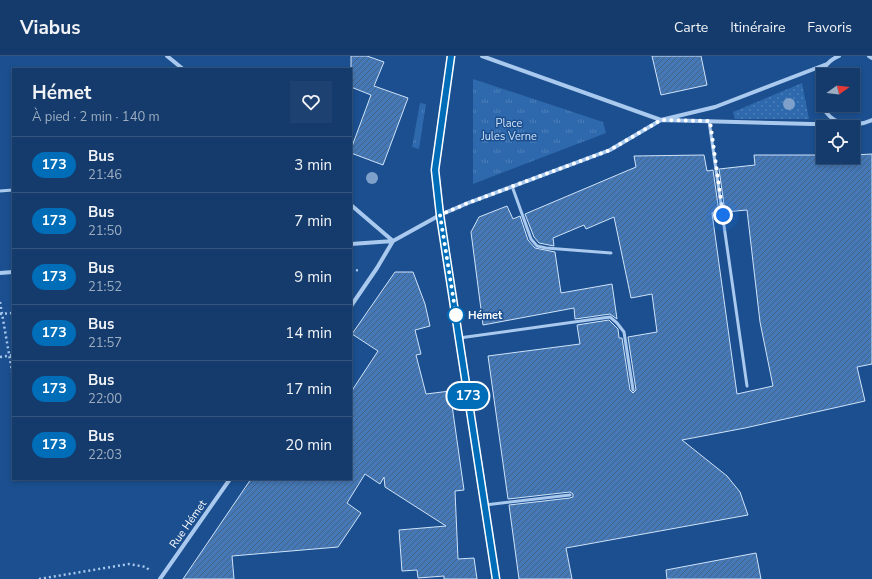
<!DOCTYPE html>
<html lang="fr">
<head>
<meta charset="utf-8">
<style>
	body { margin:0; font-family:"Nunito Sans",sans-serif; background:#1d4271; color:#f1f3f6; height:100vh; display:flex; flex-direction:column; font-size:15px; white-space:nowrap }
	* { box-sizing:border-box; margin:0 }
	p { font-size:13px; color:#9dadc1 }
	.icon { flex:none; width:22px; height:22px; fill:none; stroke:currentColor; stroke-width:2; stroke-linecap:round; stroke-linejoin:round }
	.map { position:relative; flex:1; overflow:hidden }
	.sheet { position:absolute; left:12px; top:12px; width:340px; height:412px; display:flex; flex-direction:column; background:#143b6b; border-radius:0px; box-shadow:0 2px 6px #0003,0 0 0 1px #33557e }
	.sheet>* { flex:none }
	.badge { padding:0 8px; border-radius:13px; font-size:14px; line-height:26px }
	.needle { width:26px; rotate:76deg }
	.fabs { position:absolute; left:816px; top:12px; display:grid; gap:8px }
	.fabs a { display:grid; place-items:center; width:44px; height:44px; border-radius:0px; background:#143b6b; box-shadow:0 2px 6px #0003,0 0 0 1px #33557e; font-size:20px }
	.you { position:absolute; width:20px; height:20px; margin:-10px; border:3px solid #fff; border-radius:50%; background:#1a73e8; box-shadow:0 0 0 6px #1a73e833 }
	.map>.badge { position:absolute; translate:-50% -50%; box-shadow:0 0 0 2px #fff }
	.round { display:grid; place-items:center; flex:none; width:42px; height:42px; border-radius:0px; background:#1d4271 }
	.summary { display:flex; align-items:center; justify-content:space-between; height:68px; padding:0 20px }
	h1 { font-size:19px; font-weight:700; line-height:30px }
	ul { padding:0; list-style:none }
	li { display:flex; align-items:center; gap:12px; height:56px; padding:0 20px; border-top:1px solid #33557e }
	li div { flex:1 }
	li b { display:block; font-size:15px }
	li em { font-style:normal }
	li .badge { min-width:44px; font-weight:700; text-align:center }
	header { display:flex; align-items:center; gap:24px; box-sizing:border-box; height:56px; padding:0 20px; background:#143b6b; border-bottom:1px solid #33557e }
	header strong { font-size:19px }
	nav { display:flex; gap:22px; margin-inline-start:auto; font-size:14px }
	.map>svg:first-child { display:block }
	.grass { fill:url(#grass-tufts) }
	.garden { fill:url(#garden-dots) }
	.building { fill:url(#building-hatch); stroke:#cfe3fa }
	.lines { fill:none; stroke-linecap:round; stroke-linejoin:round }
	.path { stroke:#a9c9ee; stroke-width:2.5; stroke-dasharray:2 3; stroke-linecap:butt }
	.service { stroke:#a9c9ee; stroke-width:3 }
	.minor { stroke:#a9c9ee; stroke-width:4 }
	.secondary { stroke:#d6e6fa; stroke-width:8 }
	.tree { fill:#7ea0ca }
	.line-casing { stroke:#fff; stroke-width:9 }
	.line { stroke:#006db8; stroke-width:6 }
	.walk { stroke:#fff; stroke-width:4; stroke-dasharray:0 7.2 }
	.stop-dot { fill:#fff; stroke:#006db8; stroke-width:2 }
	.labels { text-anchor:middle; dominant-baseline:central; stroke-width:3; stroke-linejoin:round; paint-order:stroke }
	.park-label { font-size:11px; fill:#cfe3fa; stroke:#1b4f8f }
	.stop-label { font-size:11px; font-weight:bold; fill:#fff; stroke:#1b4f8f; text-anchor:start }
	.street-label { font-size:11px; fill:#fff; stroke:#1b4f8f }
</style>
</head>
<body>
<header>
<strong>Viabus</strong>
<nav><a>Carte</a><a>Itinéraire</a><a>Favoris</a></nav>
</header>
<div class="map">
<svg width="872" height="523" viewBox="0 0 872 523">
	<defs>
		<pattern id="grass-tufts" width="24" height="20" patternUnits="userSpaceOnUse"><rect width="24" height="20" fill="#2e69ad"/><path d="M3 7l-1-3M5 7V3M7 7l1-3M15 17l-1-3M17 17v-4M19 17l1-3" fill="none" stroke="#4d80b9"/></pattern>
		<pattern id="garden-dots" width="8" height="8" patternUnits="userSpaceOnUse"><rect width="8" height="8" fill="#2e69ad"/><path d="M2 2h.1M6 6h.1" fill="none" stroke="#4d80b9" stroke-width="1.8" stroke-linecap="round"/></pattern>
		<pattern id="building-hatch" width="6" height="6" patternUnits="userSpaceOnUse"><rect width="6" height="6" fill="#4478b7"/><path d="M-1 1l2-2M0 6l6-6M5 7l2-2" fill="none" stroke="#486282"/></pattern>
	</defs>
	<rect width="100%" height="100%" fill="#1b4f8f"/>
	<path class="grass" d="M 473,23 L 603,66 L 606,77 L 473,128 Z
		M 420,47 L 426,48 L 419,93 L 412,91 Z"/>
	<path class="garden" d="M 802,27 L 809,63 L 735,63 L 733,56 Z"/>
	<path class="building" d="M 351,0 L 367,0 L 384,6 L 374,30 L 408,42 L 383,109 L 351,97 L 351,93 L 371,39 L 351,31 Z
		M 652,0 L 701,0 L 707,29 L 661,39 Z
		M 872,98 L 872,308 L 857,311 L 865,345 L 745,372 L 682,384 L 727,420 L 740,436 L 748,459 L 566,492 L 572,523 L 519,523 L 509,449 L 570,442 L 573,441 L 573,438 L 570,436 L 508,443 L 488,300 L 580,288 L 577,269 L 609,264 L 618,273 L 619,282 L 622,282 L 630,334 L 633,337 L 636,334 L 628,281 L 657,276 L 652,238 L 631,242 L 614,161 L 586,173 L 584,169 L 553,182 L 554,190 L 539,187 L 534,181 L 525,158 L 636,111 L 634,100 L 704,99 L 707,115 L 713,114 L 719,156 L 712,157 L 737,338 L 773,330 L 760,266 L 747,154 L 725,156 L 719,113 L 755,109 L 754,99 L 823,99 L 823,101 L 853,101 L 853,99 Z
		M 507,150 L 513,163 L 520,160 L 528,184 L 535,192 L 555,196 L 561,237 L 612,228 L 617,263 L 610,258 L 575,263 L 574,252 L 483,269 L 471,176 L 479,161 Z
		M 395,216 L 413,216 L 425,248 L 430,270 L 415,274 L 421,298 L 416,299 L 426,338 L 450,335 L 464,434 L 455,435 L 458,503 L 474,502 L 477,523 L 444,523 L 444,520 L 418,522 L 417,514 L 402,515 L 399,474 L 446,470 L 385,431 L 384,421 L 380,428 L 365,418 L 347,447 L 361,457 L 338,491 L 232,500 L 234,523 L 183,523 L 251,423 L 351,423 L 351,336 L 378,295 L 352,278 Z
		M 756,497 L 761,523 L 667,523 L 666,514 Z"/>
	<g class="lines">
		<path class="path" d="M 351,215 L 359,214
			M 0,246 L 13,321
			M 0,258 L 13,257
			M 0,301 L 13,299
			M 39,523 L 129,508 L 146,511 L 150,515"/>
		<path class="service" d="M 709,65 L 747,330
			M 512,130 L 531,183 L 537,190 L 546,192 L 611,197
			M 0,135 L 13,134
			M 459,282 L 610,261 L 617,267 L 624,276 L 633,334
			M 485,449 L 570,439"/>
		<path class="minor" d="M 167,0 L 183,13
			M 482,0 L 661,64 L 853,69
			M 839,0 C 809,12 812,61 845,68
			M 869,0 L 872,2
			M 851,69 L 864,67 L 872,64
			M 351,149 L 393,185 L 377,212 L 351,250
			M 351,188 L 393,185 L 440,159 L 468,147 L 610,94 L 661,64 L 715,51 L 827,8
			M 0,217 L 13,216
			M 160,523 L 230,423"/>
		<path class="secondary" d="M 451,0 L 435,114 L 440,159 L 496,523"/>
	</g>
	<g class="tree">
		<circle cx="789" cy="48" r="6"/>
		<circle cx="372" cy="122" r="6"/>
	</g>
	<g class="lines">
		<defs>
			<path id="line" d="M 451,0 L 435,114 L 440,159 L 496,523"/>
		</defs>
		<use href="#line" class="line-casing"/>
		<use href="#line" class="line"/>
		<path class="walk" d="M 456,259 L 440,159 L 468,147 L 610,94 L 661,64 L 710,65 L 723,159"/>
	</g>
	<circle class="stop-dot" cx="456" cy="259" r="8"/>
	<g class="labels">
		<g class="park-label">
			<text x="509" y="67">Place<tspan x="509" dy="13">Jules Verne</tspan></text>
		</g>
		<g class="stop-label">
			<text x="468" y="259">Hémet</text>
		</g>
		<g class="street-label">
			<text transform="translate(188 468) rotate(-55)">Rue Hémet</text>
		</g>
	</g>
</svg>
<div class="fabs">
<a><svg class="needle" viewBox="-14 -14 28 28"><path d="M0-13l5 13h-10z" fill="#e53935"/><path d="M0 13l5-13h-10z" fill="#9dadc1"/></svg></a>
<a><svg class="icon" aria-label="locate" viewBox="0 0 24 24"><circle cx="12" cy="12" r="6"/><path d="M12 2v4M12 18v4M2 12h4M18 12h4"/></svg></a>
</div>
<div class="you" style="left:723px;top:159px"></div>
<b class="badge" style="left:468px;top:340px;background:#006db8;color:#fff">173</b>
<section class="sheet">
<div class="summary"><div><h1>Hémet</h1><p>À pied · 2 min · 140 m</p></div><a class="round"><svg class="icon" aria-label="heart" viewBox="0 0 24 24"><path d="M12 20l-8-8c-3-5 5-10 8-4 3-6 11-1 8 4z"/></svg></a></div>
<ul>
<li><span class="badge" style="background:#006db8;color:#fff">173</span><div><b>Bus</b><p>21:46</p></div><em>3 min</em></li>
<li><span class="badge" style="background:#006db8;color:#fff">173</span><div><b>Bus</b><p>21:50</p></div><em>7 min</em></li>
<li><span class="badge" style="background:#006db8;color:#fff">173</span><div><b>Bus</b><p>21:52</p></div><em>9 min</em></li>
<li><span class="badge" style="background:#006db8;color:#fff">173</span><div><b>Bus</b><p>21:57</p></div><em>14 min</em></li>
<li><span class="badge" style="background:#006db8;color:#fff">173</span><div><b>Bus</b><p>22:00</p></div><em>17 min</em></li>
<li><span class="badge" style="background:#006db8;color:#fff">173</span><div><b>Bus</b><p>22:03</p></div><em>20 min</em></li>
</ul>
</section>
</div>
</body>
</html>
